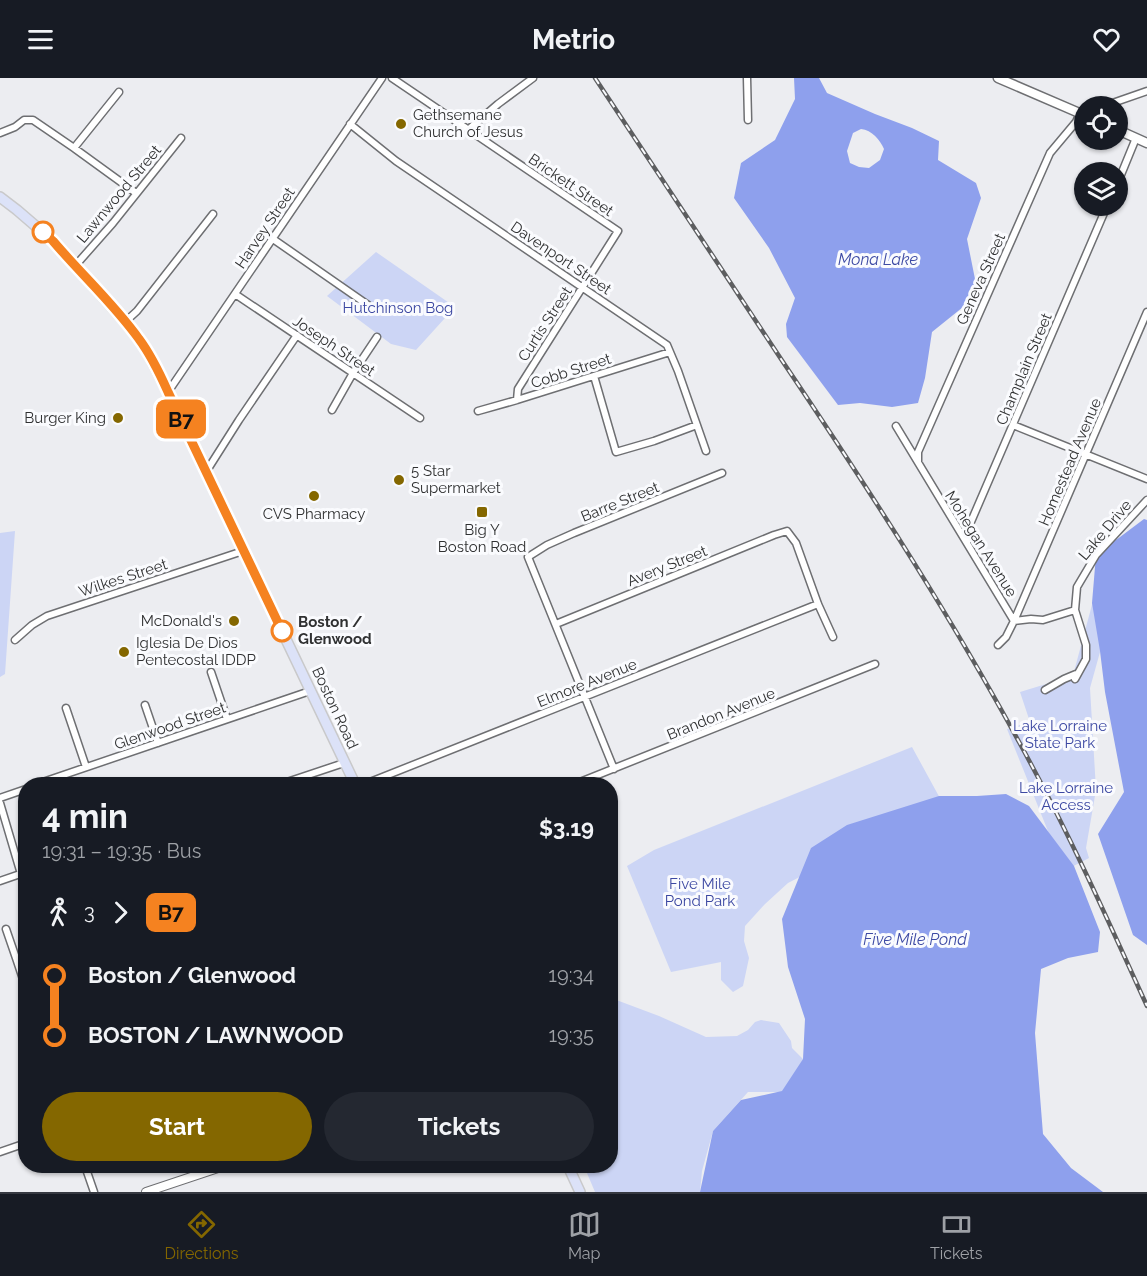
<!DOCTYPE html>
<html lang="en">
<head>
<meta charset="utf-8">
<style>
	body { margin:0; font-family:Raleway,sans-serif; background:#242831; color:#f1f3f6; height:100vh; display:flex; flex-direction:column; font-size:22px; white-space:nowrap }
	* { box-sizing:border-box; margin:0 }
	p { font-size:20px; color:#9ea1a6 }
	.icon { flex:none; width:33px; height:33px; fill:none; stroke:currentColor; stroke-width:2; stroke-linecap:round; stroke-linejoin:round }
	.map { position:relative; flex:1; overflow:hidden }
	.side { position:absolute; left:18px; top:699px; width:600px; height:396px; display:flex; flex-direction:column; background:#171b24; border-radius:24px; box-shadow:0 2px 4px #0004 }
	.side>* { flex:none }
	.badge { padding:0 12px; border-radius:9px; font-size:21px; line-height:39px }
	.controls { position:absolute; left:1074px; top:18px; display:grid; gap:12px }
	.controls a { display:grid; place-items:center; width:54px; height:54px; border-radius:50%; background:#171b24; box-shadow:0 2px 4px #0004; font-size:30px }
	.map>.badge { position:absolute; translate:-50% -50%; box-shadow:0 0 0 3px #fff }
	.legs { display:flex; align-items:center; gap:9px; height:66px; padding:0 24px; font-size:20px }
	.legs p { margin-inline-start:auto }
	.overview { display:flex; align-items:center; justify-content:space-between; height:102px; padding:0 24px }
	h1 { font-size:33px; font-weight:700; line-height:45px }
	.button { display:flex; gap:12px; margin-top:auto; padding:12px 24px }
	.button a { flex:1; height:69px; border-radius:36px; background:#846700; color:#fff; font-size:24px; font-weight:700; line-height:69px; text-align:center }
	.button a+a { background:#242831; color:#f1f3f6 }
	ul { padding:0 24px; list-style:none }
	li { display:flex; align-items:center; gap:21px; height:60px; font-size:22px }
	li i { display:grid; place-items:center; width:9px; height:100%; margin:0 8px; background:currentColor }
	li i::after { content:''; width:15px; height:15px; margin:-8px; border:4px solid; border-radius:50%; background:#171b24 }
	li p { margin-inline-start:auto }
	li:first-child i { background:linear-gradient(#0000 50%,currentColor 0) }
	li:last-child i { background:linear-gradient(currentColor 50%,#0000 0) }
	header { display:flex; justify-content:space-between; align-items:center; height:78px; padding:0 24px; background:#171b24; font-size:27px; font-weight:700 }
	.tab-bar { display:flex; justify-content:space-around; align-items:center; height:84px; border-top:2px solid #363941; background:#171b24; font-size:16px; color:#9ea1a6 }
	.tab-bar a { display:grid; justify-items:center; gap:3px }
	.tab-bar .selected { color:#846700 }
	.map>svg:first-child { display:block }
	.green { fill:#ccd5f5 }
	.water { fill:#8ea0ed; fill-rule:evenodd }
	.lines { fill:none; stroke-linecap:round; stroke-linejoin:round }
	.minor-casing { stroke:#6e6f72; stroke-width:9 }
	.tertiary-casing { stroke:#6e6f72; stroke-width:10 }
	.secondary-casing { stroke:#6e6f72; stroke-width:11 }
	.primary-casing { stroke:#c9c9ca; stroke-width:12 }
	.minor { stroke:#fff; stroke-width:6 }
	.tertiary { stroke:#fff; stroke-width:8 }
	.secondary { stroke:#fff; stroke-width:8 }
	.primary { stroke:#dce2f8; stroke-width:9 }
	.rail-casing { stroke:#5d5e60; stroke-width:4.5 }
	.rail { stroke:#fafbfe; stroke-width:2; stroke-dasharray:7; stroke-linecap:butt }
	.line-1-casing { stroke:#fff; stroke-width:14 }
	.line-1 { stroke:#f58220; stroke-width:9 }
	.poi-dot { fill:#846700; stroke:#fafbfe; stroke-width:2 }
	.stop-1-dot { fill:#fff; stroke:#f58220; stroke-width:3 }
	.labels { text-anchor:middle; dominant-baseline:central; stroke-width:6; stroke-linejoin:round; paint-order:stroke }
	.poi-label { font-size:15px; fill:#303132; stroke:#fafbfe; text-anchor:start }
	.street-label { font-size:15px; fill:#303132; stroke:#fafbfe }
	.park-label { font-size:15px; fill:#3c48a2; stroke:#fafbfe }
	.stop-label { font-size:15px; font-weight:bold; fill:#303132; stroke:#fafbfe; text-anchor:start }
	.water-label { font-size:16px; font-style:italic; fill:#3d4aa4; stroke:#fafbfe }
</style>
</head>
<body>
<header><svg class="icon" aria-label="menu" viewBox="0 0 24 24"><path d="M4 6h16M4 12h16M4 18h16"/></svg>Metrio<svg class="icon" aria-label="heart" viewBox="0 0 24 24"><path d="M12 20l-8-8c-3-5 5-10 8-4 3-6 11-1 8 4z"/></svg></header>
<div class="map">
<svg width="1147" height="1114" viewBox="0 0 1147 1114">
	<rect width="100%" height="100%" fill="#ecedf1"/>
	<path class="green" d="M 376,174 L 455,229 L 416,272 L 391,266 L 327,218 Z
		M 15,453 L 5,596 L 0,599 L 0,455 Z
		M 1110,460 L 1147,463 L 1127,477 L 1090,610 L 1096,712 L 1086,770 L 1089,780 L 1064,793 L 1007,651 L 1030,644 L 1020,614 L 1056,603 L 1072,601 Z
		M 912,669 L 965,766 L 821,788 L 788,805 L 765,826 L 745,848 L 744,863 L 749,880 L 743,908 L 733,914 L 721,902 L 721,884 L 671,894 L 627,788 L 654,772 Z
		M 611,920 L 659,938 L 706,959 L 737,958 L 748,952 L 755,944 L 761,942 L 779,945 L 791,963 L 792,970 L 803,981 L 797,996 L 782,1014 L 748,1014 L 713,1053 L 702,1093 L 700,1114 L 595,1114 L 584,1088 L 610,1088 Z"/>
	<path class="water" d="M 794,0 L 819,0 L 827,15 L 875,36 L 912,50 L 939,63 L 938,82 L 976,105 L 981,120 L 967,161 L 976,206 L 973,221 L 932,254 L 925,300 L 918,325 L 892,329 L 860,325 L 838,327 L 787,259 L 786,246 L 795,220 L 769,170 L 734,120 L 741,85 L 775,62 L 795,21 ZM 861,51 C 872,52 880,62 884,71 L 880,82 L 869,90 L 859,89 L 850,85 L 847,73 L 853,55 Z
		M 1144,441 L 1147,442 L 1147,867 L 1133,857 L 1098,756 L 1124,714 L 1105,614 L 1100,573 L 1092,525 L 1096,477 Z
		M 1006,716 L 1029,728 L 1074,788 L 1100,854 L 1098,874 L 1068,880 L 1041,891 L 1035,955 L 1043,1056 L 1071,1090 L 1103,1114 L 700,1114 L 713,1053 L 741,1022 L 782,1013 L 803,981 L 805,941 L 788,889 L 782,841 L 811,770 L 847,747 L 939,718 L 977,718 Z"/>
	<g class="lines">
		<defs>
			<path id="minor" d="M 392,0 L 618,153 L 518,311 L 517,322
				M 747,0 L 748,42
				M 1104,28 L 1147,13
				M 350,46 L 396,83 L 667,267 L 678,293 L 706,373
				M 469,51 L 498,26 L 533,0
				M 0,55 L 15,49 L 24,42 L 33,42 L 74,70 L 136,115
				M 74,70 L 119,14
				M 1118,104 L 1136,60
				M 273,161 L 368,227
				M 75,188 L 113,145 L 181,60
				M 235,216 L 420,340
				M 125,244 L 137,233 L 213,136
				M 594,298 L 616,374 L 654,363 L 697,347
				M 168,314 L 382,0
				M 332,332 L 353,295 L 377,259
				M 478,333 L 517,322 L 670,274
				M 1013,347 L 1147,401
				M 896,348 L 1014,543 L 1031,541 L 1043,542 L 1075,532
				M 918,384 L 918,374 L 1050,75 L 1076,44 L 1080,35
				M 206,394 L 239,342 L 297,257
				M 967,464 L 967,453 L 1107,128
				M 556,546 L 774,457 L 787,453 L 796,465 L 818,526 L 833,559
				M 15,562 L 32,547 L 47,538 L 243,473
				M 998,567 L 1006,559 L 1014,543 L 1147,234
				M 211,594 L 227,641
				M 1075,601 L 1086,581 L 1086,567 L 1075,532 L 1077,509 L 1096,477 L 1147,422
				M 1045,612 L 1064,601 L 1076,596
				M 145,627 L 158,665
				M 66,630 L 86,689
				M 614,691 L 528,479 L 547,467 L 574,455 L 722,395
				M 37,706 L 310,613
				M 281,706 L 344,685
				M 365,706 L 818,526
				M 575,706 L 875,586
				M 0,720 L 26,711
				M 0,725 L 21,796
				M 0,803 L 26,794
				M 6,851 L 17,883
				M 26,880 L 17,883 L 26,910
				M 0,1074 L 26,1065
				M 85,1088 L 94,1114"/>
			<path id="tertiary" d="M 146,1114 L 224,1088"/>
			<path id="secondary" d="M 998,0 L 1084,37
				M 1118,52 L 1147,65"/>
			<path id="primary" d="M 0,119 L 17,132 L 53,163 L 125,244 L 144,268 L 168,314 L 355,706
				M 568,1088 L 580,1114"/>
		</defs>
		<use href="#minor" class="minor-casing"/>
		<use href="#tertiary" class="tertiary-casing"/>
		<use href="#secondary" class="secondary-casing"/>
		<use href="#primary" class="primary-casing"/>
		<use href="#minor" class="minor"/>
		<use href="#tertiary" class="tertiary"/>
		<use href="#secondary" class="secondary"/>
		<use href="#primary" class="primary"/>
		<defs>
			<path id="rail" d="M 595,0 C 657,94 719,187 781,281 C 870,413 957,547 1032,688 C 1074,766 1110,847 1147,928"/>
		</defs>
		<use href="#rail" class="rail-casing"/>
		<use href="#rail" class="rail"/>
	</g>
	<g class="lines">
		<defs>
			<path id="line-1" d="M 43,154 L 53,163 C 81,196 114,226 139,261 C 151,277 160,296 168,314 L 282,553"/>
		</defs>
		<use href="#line-1" class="line-1-casing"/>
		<use href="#line-1" class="line-1"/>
	</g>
	<g class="poi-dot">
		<circle cx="401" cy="46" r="6"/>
		<circle cx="118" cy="340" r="6"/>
		<circle cx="399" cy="402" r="6"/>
		<circle cx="314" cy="418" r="6"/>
		<rect x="476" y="428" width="12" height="12" rx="3"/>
		<circle cx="234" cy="543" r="6"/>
		<circle cx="124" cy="574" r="6"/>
	</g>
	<g class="stop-1-dot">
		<circle cx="43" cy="154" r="10"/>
		<circle cx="282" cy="553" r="10"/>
	</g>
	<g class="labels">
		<g class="poi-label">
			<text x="413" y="37">Gethsemane<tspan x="413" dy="17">Church of Jesus</tspan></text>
			<text x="106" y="340" text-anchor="end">Burger King</text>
			<text x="411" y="393">5 Star<tspan x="411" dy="17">Supermarket</tspan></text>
			<text x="314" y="436" text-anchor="middle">CVS Pharmacy</text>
			<text x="482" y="452" text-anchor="middle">Big Y<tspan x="482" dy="17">Boston Road</tspan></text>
			<text x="222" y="543" text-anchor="end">McDonald's</text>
			<text x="136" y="565">Iglesia De Dios<tspan x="136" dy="17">Pentecostal IDDP</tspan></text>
		</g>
		<g class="street-label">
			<text transform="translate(571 107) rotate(34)">Brickett Street</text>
			<text transform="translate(119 116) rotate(-50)">Lawnwood Street</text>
			<text transform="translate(265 150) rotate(-56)">Harvey Street</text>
			<text transform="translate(561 180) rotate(34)">Davenport Street</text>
			<text transform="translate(981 201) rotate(-66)">Geneva Street</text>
			<text transform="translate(545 246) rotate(-57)">Curtis Street</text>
			<text transform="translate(334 268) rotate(34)">Joseph Street</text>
			<text transform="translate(1024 291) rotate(-67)">Champlain Street</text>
			<text transform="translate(571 293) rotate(-18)">Cobb Street</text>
			<text transform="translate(1070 384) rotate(-67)">Homestead Avenue</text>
			<text transform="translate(620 424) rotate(-22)">Barre Street</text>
			<text transform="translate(1105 452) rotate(-50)">Lake Drive</text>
			<text transform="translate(981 466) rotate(58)">Mohegan Avenue</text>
			<text transform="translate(667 488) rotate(-22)">Avery Street</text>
			<text transform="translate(123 500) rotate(-18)">Wilkes Street</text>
			<text transform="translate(587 605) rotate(-22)">Elmore Avenue</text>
			<text transform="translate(335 630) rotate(65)">Boston Road</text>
			<text transform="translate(721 636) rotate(-22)">Brandon Avenue</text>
			<text transform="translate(170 648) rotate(-19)">Glenwood Street</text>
		</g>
		<g class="park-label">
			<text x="398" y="230">Hutchinson Bog</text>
			<text x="1060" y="648">Lake Lorraine<tspan x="1060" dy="17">State Park</tspan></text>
			<text x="1066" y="710">Lake Lorraine<tspan x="1066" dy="17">Access</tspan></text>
			<text x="700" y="806">Five Mile<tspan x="700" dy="17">Pond Park</tspan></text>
		</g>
		<g class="stop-label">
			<text x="298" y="544">Boston /<tspan x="298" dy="17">Glenwood</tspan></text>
		</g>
		<g class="water-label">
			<text x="878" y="181">Mona Lake</text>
			<text x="915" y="861">Five Mile Pond</text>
		</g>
	</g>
</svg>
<div class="controls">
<a><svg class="icon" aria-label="locate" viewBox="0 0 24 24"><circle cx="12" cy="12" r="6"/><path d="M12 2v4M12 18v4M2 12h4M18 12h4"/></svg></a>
<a><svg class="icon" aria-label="layers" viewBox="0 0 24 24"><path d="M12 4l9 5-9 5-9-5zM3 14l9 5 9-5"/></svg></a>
</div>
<b class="badge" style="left:181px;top:341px;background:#f58220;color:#111">B7</b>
<section class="side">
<div class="overview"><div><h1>4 min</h1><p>19:31 – 19:35 · Bus</p></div><b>$3.19</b></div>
<div class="legs"><svg class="icon" aria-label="walk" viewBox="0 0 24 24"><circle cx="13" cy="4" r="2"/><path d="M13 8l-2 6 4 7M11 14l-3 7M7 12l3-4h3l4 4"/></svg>3<svg class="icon" aria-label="forward" viewBox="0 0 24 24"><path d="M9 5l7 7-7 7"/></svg><b class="badge" style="background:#f58220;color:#111">B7</b></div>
<ul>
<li><i style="color:#f58220"></i><b>Boston / Glenwood</b><p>19:34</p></li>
<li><i style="color:#f58220"></i><b>BOSTON / LAWNWOOD</b><p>19:35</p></li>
</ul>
<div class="button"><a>Start</a><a>Tickets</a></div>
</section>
</div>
<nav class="tab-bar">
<a class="selected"><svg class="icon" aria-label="directions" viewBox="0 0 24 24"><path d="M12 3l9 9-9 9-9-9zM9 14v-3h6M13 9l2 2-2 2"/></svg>Directions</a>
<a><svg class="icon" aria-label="map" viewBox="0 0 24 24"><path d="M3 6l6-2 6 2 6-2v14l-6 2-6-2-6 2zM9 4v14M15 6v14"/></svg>Map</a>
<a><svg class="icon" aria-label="tickets" viewBox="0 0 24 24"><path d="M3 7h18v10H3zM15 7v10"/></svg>Tickets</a>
</nav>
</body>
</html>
